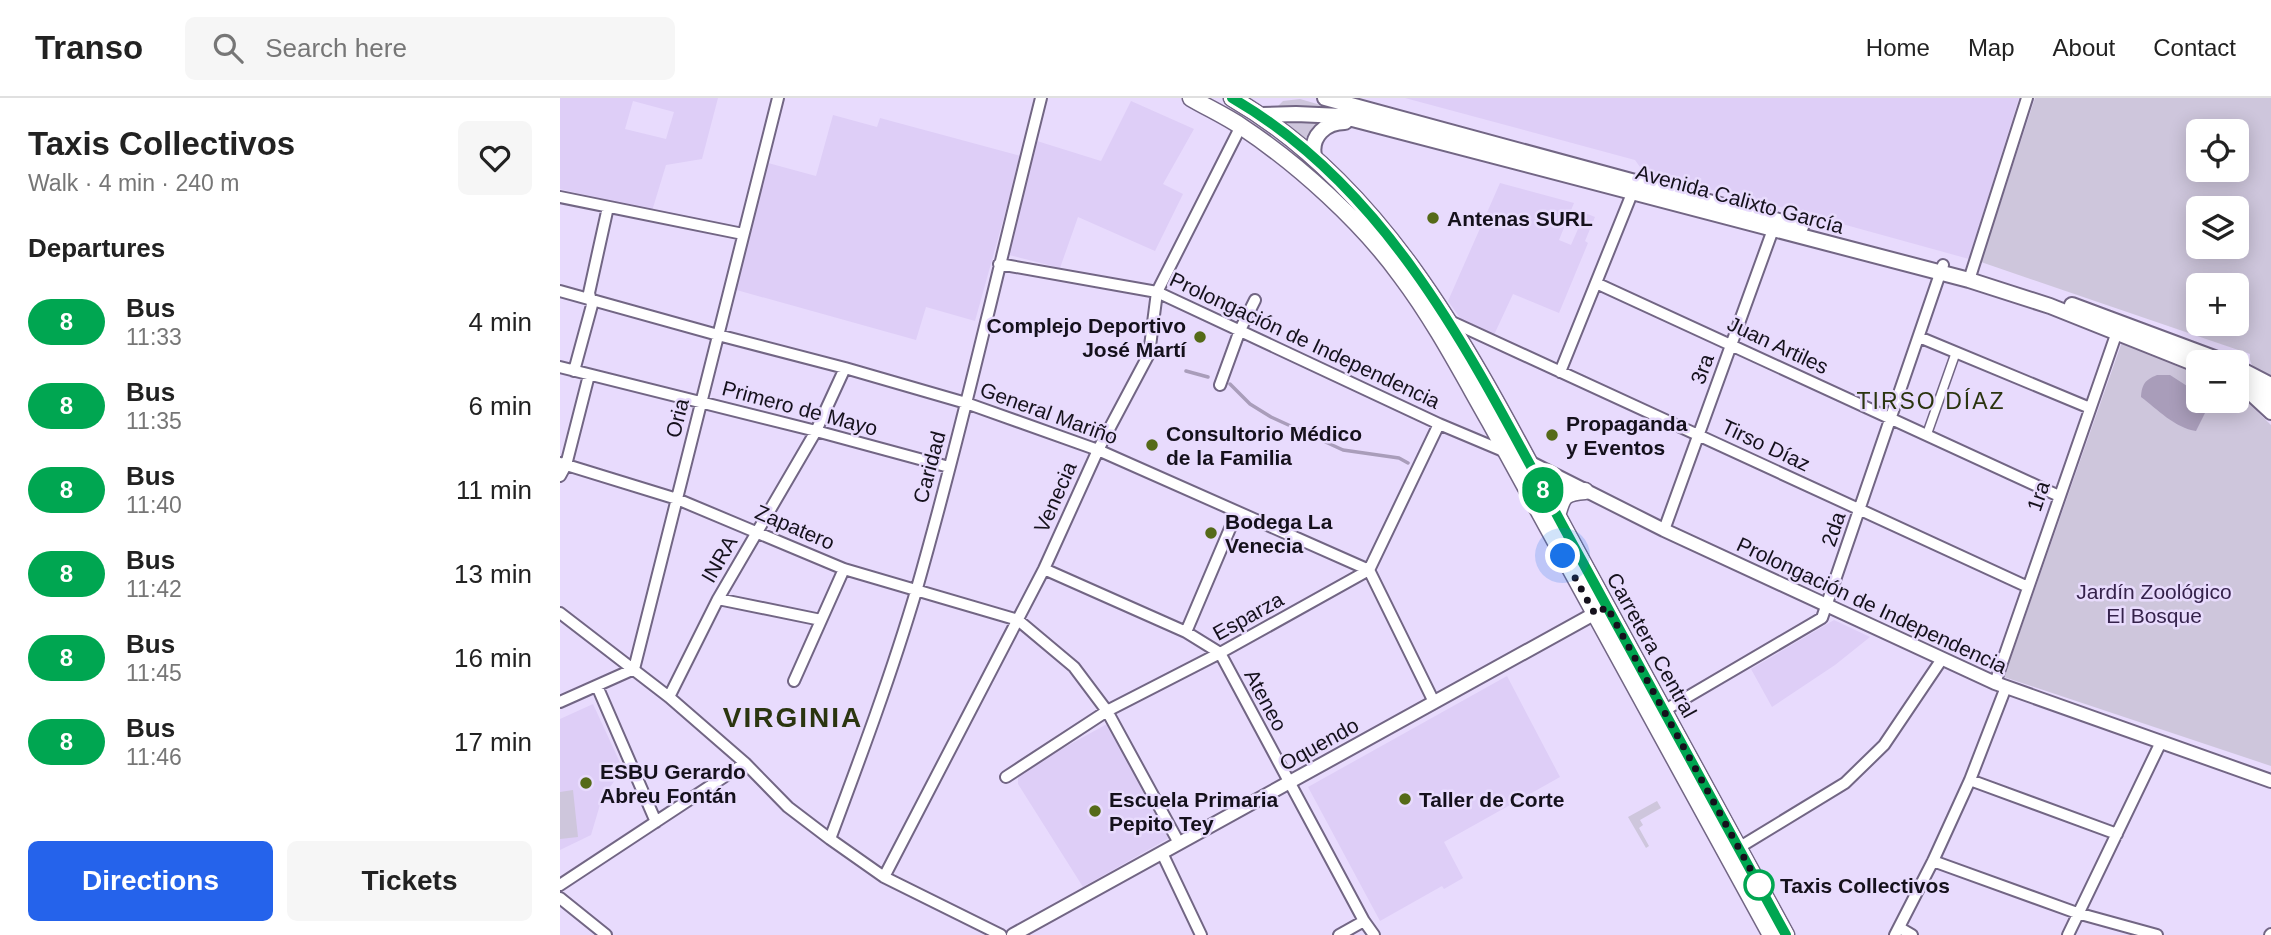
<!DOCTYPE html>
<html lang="en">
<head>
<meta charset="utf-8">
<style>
	body { margin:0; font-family:Helvetica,sans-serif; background:#f6f6f6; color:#222; height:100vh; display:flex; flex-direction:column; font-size:26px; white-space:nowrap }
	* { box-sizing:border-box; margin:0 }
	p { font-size:23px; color:#767676 }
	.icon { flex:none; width:38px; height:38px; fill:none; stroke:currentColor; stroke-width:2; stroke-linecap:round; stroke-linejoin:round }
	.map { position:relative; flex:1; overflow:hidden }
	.details { display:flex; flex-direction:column; background:#fff; width:560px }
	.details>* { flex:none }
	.badge { padding:0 14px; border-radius:23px; font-size:24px; line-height:46px }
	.buttons { position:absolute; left:1626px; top:21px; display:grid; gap:14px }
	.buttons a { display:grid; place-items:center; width:63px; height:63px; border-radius:10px; background:#fff; box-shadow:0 4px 18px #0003; font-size:35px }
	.you { position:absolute; width:35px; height:35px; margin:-18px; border:5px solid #fff; border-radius:50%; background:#1a73e8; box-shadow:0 0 0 10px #1a73e833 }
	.map>.badge { position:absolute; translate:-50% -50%; box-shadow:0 0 0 4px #fff }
	h2 { padding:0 28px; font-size:26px; line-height:63px }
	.round { display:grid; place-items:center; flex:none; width:74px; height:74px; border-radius:10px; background:#f6f6f6 }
	.head { display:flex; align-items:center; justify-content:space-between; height:119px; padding:0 28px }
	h1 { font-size:33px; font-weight:600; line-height:52px }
	.action { display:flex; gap:14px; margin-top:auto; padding:14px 28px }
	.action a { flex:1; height:80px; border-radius:10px; background:#2563eb; color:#fff; font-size:28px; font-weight:600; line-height:80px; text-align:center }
	.action a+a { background:#f6f6f6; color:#222 }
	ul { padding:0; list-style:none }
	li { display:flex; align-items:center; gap:21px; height:84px; padding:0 28px }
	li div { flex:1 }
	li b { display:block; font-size:26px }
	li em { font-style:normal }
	li .badge { min-width:77px; font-weight:700; text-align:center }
	header { display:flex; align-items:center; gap:42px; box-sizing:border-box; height:98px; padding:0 35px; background:#fff; border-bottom:2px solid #e0e0e0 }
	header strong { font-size:33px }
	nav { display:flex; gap:38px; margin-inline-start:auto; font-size:24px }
	.search { width:490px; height:63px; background:#f6f6f6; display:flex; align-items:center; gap:18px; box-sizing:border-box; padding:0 24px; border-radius:10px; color:#767676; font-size:26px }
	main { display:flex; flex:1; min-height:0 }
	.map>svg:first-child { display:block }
	.built { fill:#decef7; fill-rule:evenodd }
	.green { fill:#cec6dc; fill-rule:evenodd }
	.water { fill:#a99dba }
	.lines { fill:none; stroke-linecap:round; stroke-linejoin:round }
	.stream { stroke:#a99dba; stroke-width:3.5 }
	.pedestrian-casing { stroke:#726684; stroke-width:11 }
	.minor-casing { stroke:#726684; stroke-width:14 }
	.tertiary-casing { stroke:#726684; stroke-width:16 }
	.secondary-casing { stroke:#726684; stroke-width:18 }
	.primary-casing { stroke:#726684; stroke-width:19 }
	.pedestrian { stroke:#fff; stroke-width:8 }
	.minor { stroke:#fff; stroke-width:10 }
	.tertiary { stroke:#fff; stroke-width:12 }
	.secondary { stroke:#fff; stroke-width:14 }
	.primary { stroke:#fff; stroke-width:16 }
	.line-casing { stroke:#fff; stroke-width:16 }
	.line { stroke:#00a651; stroke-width:10 }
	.walk { stroke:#15111c; stroke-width:7; stroke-dasharray:0 12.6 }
	.poi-dot { fill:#556a18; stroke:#e8dbfd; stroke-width:2.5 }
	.stop-dot { fill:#fff; stroke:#00a651; stroke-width:3.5 }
	.labels { text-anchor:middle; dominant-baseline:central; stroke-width:5; stroke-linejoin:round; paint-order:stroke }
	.street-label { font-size:21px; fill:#15111c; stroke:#e8dbfd }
	.poi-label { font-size:21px; font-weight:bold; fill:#15111c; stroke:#e8dbfd; text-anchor:start }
	.park-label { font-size:21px; fill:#35224b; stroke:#e8dbfd }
	.stop-label { font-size:21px; font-weight:bold; fill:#15111c; stroke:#e8dbfd; text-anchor:start }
	.neighbourhood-label { font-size:23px; letter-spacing:2px; fill:#2b350f; stroke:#e8dbfd }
	.district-label { font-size:28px; font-weight:bold; letter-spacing:2px; fill:#2b350f; stroke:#e8dbfd }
</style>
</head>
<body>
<header>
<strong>Transo</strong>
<div class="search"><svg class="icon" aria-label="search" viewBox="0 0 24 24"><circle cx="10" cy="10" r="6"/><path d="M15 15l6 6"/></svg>Search here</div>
<nav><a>Home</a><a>Map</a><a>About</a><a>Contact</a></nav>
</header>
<main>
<section class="details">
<div class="head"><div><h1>Taxis Collectivos</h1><p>Walk · 4 min · 240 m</p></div><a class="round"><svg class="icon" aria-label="heart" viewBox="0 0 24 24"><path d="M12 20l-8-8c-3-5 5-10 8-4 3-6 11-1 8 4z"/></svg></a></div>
<h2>Departures</h2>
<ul>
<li><span class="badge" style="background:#00a651;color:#fff">8</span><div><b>Bus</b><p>11:33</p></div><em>4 min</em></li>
<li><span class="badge" style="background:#00a651;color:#fff">8</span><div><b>Bus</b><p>11:35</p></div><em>6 min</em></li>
<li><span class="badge" style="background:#00a651;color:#fff">8</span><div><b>Bus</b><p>11:40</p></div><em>11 min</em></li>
<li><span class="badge" style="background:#00a651;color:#fff">8</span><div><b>Bus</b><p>11:42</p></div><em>13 min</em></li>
<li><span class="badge" style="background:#00a651;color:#fff">8</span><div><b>Bus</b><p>11:45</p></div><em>16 min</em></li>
<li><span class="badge" style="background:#00a651;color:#fff">8</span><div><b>Bus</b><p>11:46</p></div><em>17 min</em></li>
</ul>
<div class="action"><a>Directions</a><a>Tickets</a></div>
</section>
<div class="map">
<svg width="1711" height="837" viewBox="0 0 1711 837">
	<rect width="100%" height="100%" fill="#e8dbfd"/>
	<path class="built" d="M 0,0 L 158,0 L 142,61 L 106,67 L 92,113 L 0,91 ZM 73,3 L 114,14 L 106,41 L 65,31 Z
		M 845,0 L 1459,0 L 1409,161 L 1203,104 L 1085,76 L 1075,62 Z
		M 571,3 L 634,31 L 603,86 L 623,96 L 595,153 L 518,119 L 500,170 L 449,157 L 477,43 L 541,63 Z
		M 273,17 L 317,29 L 320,20 L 461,58 L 415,223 L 366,209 L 356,242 L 173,191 L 208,65 L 256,78 Z
		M 940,85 L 1014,105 L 999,142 L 1011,147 L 1025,115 L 1035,119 L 1025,143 L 1028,145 L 999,215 L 953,196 L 933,239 L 903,224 L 888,203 Z
		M 1274,522 L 1310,539 L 1275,567 L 1212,609 L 1191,571 Z
		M 947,578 L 1000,679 L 884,744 L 903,780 L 884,791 L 882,788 L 820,823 L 748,689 Z
		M 33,606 L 63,671 L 42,700 L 31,737 L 0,752 L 0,621 Z
		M 547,626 L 609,740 L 523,789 L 458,686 L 458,675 Z"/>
	<path class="green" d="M 1475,0 L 1711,0 L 1711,279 C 1700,273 1688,270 1690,256 L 1421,164 ZM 1638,33 L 1676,33 L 1676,72 L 1638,72 ZM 1638,110 L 1676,110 L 1676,149 L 1638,149 ZM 1638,187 L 1676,187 L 1676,226 L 1638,226 Z
		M 740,1 L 816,23 L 713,13 L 723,3 Z
		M 723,21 L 761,21 L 745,41 Z
		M 1563,241 L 1638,273 L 1638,303 L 1676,303 L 1677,294 L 1711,327 L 1711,668 L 1444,579 Z
		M 13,692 L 18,739 L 0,741 L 0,694 Z
		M 1097,703 L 1101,710 L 1080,722 L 1083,727 L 1079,730 L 1089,748 L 1086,750 L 1068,719 Z"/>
	<path class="water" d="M 1597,277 L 1610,277 L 1638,295 L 1638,303 L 1651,303 L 1636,333 C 1615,330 1597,311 1581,299 C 1582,286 1585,282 1597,277 Z"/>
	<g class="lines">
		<path class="stream" d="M 626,273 L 648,279
			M 670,286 L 690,306 L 711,319 L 783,352 L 839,360 L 848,365"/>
		<defs>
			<path id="pedestrian" d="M 1367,336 L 1396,254"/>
			<path id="minor" d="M 0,99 L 183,136
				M 439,166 L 597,194 L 879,326 L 948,355
				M 1409,182 L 1467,0
				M 1036,185 L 1499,398
				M 0,193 L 158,237 L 285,270 L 406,305 L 538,352 L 809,472 L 874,604
				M 890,223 L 1468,489
				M 1359,239 L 1530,310
				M 0,269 L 256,333 L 389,369
				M 14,273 L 32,207 L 29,195 L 48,109
				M 1000,274 L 1075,88
				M 660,287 L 680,232 L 695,202
				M 0,365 L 117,401 L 284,471 L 458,522 L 514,569 L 547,613 L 619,745
				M 0,378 L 6,367 L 29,277
				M 1104,432 L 1215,126
				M 484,471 L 626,534 L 660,555 L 804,823 L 814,837
				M 158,501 L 261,522
				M 0,515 L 109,599 L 185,665 L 228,709 L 270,741 L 324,779 L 441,837
				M 626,534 L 677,414
				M 234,583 L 284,471
				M 1435,585 L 1558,231
				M 37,588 L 96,724
				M 109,599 L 158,501 L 256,333 L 285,270
				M 0,604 L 74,571 L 218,0
				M 1100,615 L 1262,520 L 1383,167
				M 446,679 L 547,613 L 660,555 L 809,472 L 879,326
				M 1410,682 L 1557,736
				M 270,741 C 301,658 332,575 357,490 C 403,328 440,163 481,0
				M 1175,752 L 1285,685 L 1324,647 L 1382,561
				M 602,755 L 641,837
				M 1373,763 L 1517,815 L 1597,837
				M 324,779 L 484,471 L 538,352 L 589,256 L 597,194 L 681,28
				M 0,787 L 185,665
				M 0,800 L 46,837
				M 1340,830 L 1352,837
				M 779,837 L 804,823
				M 1335,837 L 1373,763 L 1410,682 L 1446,589
				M 1508,837 L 1601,644
				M 1710,837 L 1711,836"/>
			<path id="tertiary" d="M 1685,291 L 1711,315
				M 969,364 L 1104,432 L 1435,585 L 1711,683
				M 453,837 L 1041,512"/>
			<path id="secondary" d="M 765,0 L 1241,129
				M 702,17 L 736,16 L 781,18 L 1409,182 L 1490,208 L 1638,267
				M 754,58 C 750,38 766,24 785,24
				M 1512,207 L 1665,264
				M 1676,269 L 1711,287
				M 1676,283 L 1711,301"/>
			<path id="primary" d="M 631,0 C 648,10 666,18 682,29 C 738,66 802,124 841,178 C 875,223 902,275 930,324 L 1211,837
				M 672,0 C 841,98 926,287 1016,452 C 1086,580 1156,709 1226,837
				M 996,420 C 1003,401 1000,395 1025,393"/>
		</defs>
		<use href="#pedestrian" class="pedestrian-casing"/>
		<use href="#minor" class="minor-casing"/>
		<use href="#tertiary" class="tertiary-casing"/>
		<use href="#secondary" class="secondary-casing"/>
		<use href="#primary" class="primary-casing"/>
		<use href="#pedestrian" class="pedestrian"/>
		<use href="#minor" class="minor"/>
		<use href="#tertiary" class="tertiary"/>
		<use href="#secondary" class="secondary"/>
		<use href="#primary" class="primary"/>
	</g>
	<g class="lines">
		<defs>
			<path id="line" d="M 672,0 C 842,98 925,287 1016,452 C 1087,580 1156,709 1226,837"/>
		</defs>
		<use href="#line" class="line-casing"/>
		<use href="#line" class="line"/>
		<path class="walk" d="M 1003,458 L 1035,516 L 1047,509 L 1199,787"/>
	</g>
	<g class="poi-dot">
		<circle cx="873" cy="120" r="7"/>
		<circle cx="640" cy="239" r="7"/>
		<circle cx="992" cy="337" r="7"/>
		<circle cx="592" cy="347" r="7"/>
		<circle cx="651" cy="435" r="7"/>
		<circle cx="26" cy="685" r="7"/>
		<circle cx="845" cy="701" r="7"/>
		<circle cx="535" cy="713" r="7"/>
	</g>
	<circle class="stop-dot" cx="1199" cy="787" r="14"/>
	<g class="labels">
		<g class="street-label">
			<text transform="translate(1180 101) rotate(15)">Avenida Calixto García</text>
			<text transform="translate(745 242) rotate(25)">Prolongación de Independencia</text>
			<text transform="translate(1218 247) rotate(25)">Juan Artiles</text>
			<text transform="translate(1142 271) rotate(-70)">3ra</text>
			<text transform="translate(240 310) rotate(15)">Primero de Mayo</text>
			<text transform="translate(489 315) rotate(20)">General Mariño</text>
			<text transform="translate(117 320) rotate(-76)">Oria</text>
			<text transform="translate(1206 347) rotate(25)">Tirso Díaz</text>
			<text transform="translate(369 369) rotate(-75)">Caridad</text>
			<text transform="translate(1478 398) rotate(-71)">1ra</text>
			<text transform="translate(495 399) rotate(-66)">Venecia</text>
			<text transform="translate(235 429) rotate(23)">Zapatero</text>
			<text transform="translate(1273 431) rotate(-71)">2da</text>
			<text transform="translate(159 461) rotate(-60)">INRA</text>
			<text transform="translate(1312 507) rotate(25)">Prolongación de Independencia</text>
			<text transform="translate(688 518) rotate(-29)">Esparza</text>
			<text transform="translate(1092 547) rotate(61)">Carretera Central</text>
			<text transform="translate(706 602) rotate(62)">Ateneo</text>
			<text transform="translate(759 646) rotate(-29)">Oquendo</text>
		</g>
		<g class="poi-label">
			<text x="887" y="120">Antenas SURL</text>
			<text x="626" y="227" text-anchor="end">Complejo Deportivo<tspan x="626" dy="24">José Martí</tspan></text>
			<text x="1006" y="325">Propaganda<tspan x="1006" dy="24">y Eventos</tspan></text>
			<text x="606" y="335">Consultorio Médico<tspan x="606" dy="24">de la Familia</tspan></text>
			<text x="665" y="423">Bodega La<tspan x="665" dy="24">Venecia</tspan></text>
			<text x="40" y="673">ESBU Gerardo<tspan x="40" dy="24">Abreu Fontán</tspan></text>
			<text x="549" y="701">Escuela Primaria<tspan x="549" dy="24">Pepito Tey</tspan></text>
			<text x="859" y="701">Taller de Corte</text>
		</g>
		<g class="park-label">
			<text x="1594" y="493">Jardín Zoológico<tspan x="1594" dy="24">El Bosque</tspan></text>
		</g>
		<g class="stop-label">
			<text x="1220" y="787">Taxis Collectivos</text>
		</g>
		<g class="neighbourhood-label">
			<text x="1371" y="303">TIRSO DÍAZ</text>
		</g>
		<g class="district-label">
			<text x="233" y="619">VIRGINIA</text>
		</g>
	</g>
</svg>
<div class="buttons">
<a><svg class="icon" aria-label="locate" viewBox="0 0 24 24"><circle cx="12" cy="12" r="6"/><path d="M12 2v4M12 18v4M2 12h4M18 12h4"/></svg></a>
<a><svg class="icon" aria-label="layers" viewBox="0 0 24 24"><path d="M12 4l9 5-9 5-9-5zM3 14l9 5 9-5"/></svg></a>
<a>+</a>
<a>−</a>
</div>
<div class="you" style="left:1003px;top:458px"></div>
<b class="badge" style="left:983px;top:392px;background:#00a651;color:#fff">8</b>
</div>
</main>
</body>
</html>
